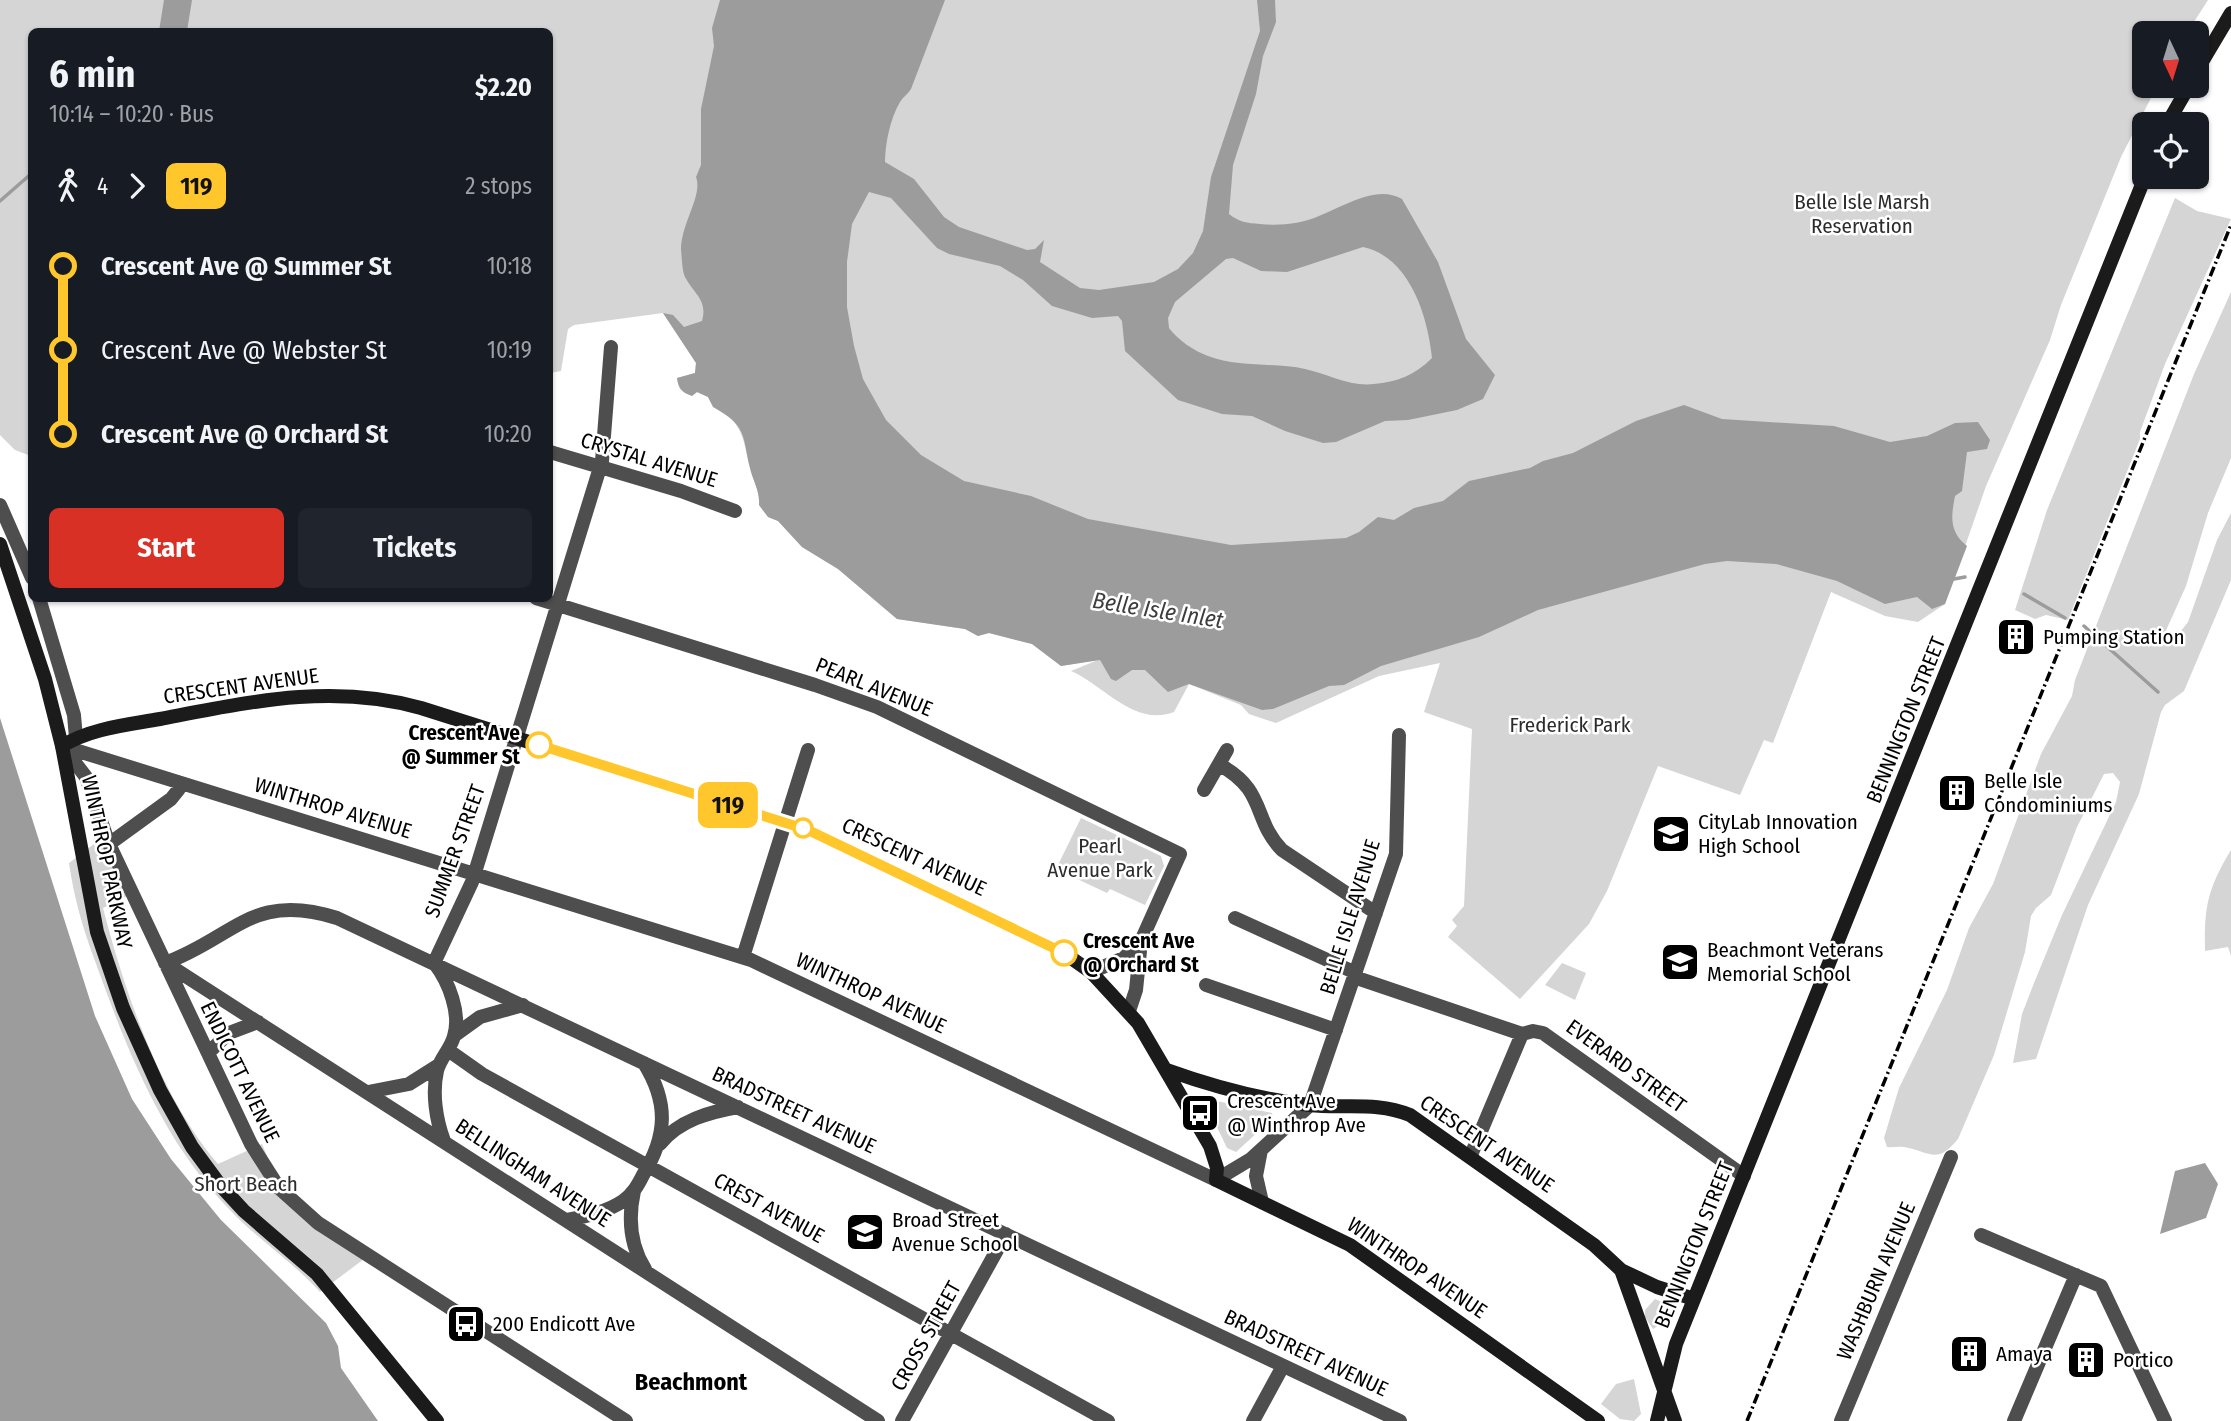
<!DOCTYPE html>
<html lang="en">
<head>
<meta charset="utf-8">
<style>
	body { margin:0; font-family:"Fira Sans Condensed",sans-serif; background:#20242c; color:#f1f3f6; height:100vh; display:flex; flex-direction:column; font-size:26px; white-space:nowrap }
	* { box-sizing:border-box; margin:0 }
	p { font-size:23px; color:#9ea1a6 }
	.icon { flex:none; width:38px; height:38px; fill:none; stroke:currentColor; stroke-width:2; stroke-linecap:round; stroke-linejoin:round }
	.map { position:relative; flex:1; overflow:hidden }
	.sheet { position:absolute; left:28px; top:28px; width:525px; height:574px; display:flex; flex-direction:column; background:#171b24; border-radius:10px; box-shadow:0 2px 5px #0004 }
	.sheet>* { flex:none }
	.badge { padding:0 14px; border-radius:10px; font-size:24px; line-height:46px }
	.needle { width:46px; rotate:176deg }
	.tools { position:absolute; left:2132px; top:21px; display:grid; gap:14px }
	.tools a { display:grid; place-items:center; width:77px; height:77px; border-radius:10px; background:#171b24; box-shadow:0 2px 5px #0004; font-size:35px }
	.map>.badge { position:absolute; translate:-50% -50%; box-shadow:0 0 0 4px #fff }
	.legs { display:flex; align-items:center; gap:10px; height:77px; padding:0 21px; font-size:23px }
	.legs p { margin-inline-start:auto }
	.overview { display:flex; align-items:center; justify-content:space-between; height:119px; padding:0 21px }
	h1 { font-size:38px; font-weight:700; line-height:52px }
	.button { display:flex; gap:14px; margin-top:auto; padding:14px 21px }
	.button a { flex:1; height:80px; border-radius:10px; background:#d93025; color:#fff; font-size:28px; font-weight:700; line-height:80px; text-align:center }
	.button a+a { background:#20242c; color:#f1f3f6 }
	ul { padding:0 21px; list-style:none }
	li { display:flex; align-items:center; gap:24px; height:84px; font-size:26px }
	li i { display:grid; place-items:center; width:10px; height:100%; margin:0 9px; background:currentColor }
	li i::after { content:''; width:18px; height:18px; margin:-9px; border:5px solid; border-radius:50%; background:#171b24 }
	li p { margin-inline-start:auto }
	li:first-child i { background:linear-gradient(#0000 50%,currentColor 0) }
	li:last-child i { background:linear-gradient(currentColor 50%,#0000 0) }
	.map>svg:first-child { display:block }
	.green { fill:#d5d5d5 }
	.water { fill:#9c9c9c; fill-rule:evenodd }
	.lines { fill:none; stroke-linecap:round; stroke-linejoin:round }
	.stream { stroke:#9c9c9c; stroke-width:3.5 }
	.street { stroke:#4e4e4e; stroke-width:14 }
	.secondary { stroke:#1b1b1b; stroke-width:14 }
	.rail { stroke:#000; stroke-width:3.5; stroke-dasharray:10 3.5 2 3.5; stroke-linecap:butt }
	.line-1-casing { stroke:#fff; stroke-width:16 }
	.line-1 { stroke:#ffc72c; stroke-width:10 }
	.stop-1-dot { fill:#fff; stroke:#ffc72c; stroke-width:3.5 }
	.labels { text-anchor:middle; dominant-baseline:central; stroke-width:5; stroke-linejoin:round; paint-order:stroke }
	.park-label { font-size:21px; fill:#2c2c2c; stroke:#fff }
	.street-label { font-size:21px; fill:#000; stroke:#fff }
	.poi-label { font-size:21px; fill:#000; stroke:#fff; text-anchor:start }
	.stop-label { font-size:21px; font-weight:bold; fill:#000; stroke:#fff; text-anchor:end }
	.water-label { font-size:23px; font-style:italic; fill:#3d3d3d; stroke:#fff }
	.quarter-label { font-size:24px; font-weight:bold; fill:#000; stroke:#fff }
</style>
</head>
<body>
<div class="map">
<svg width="2231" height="1421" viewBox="0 0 2231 1421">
	<rect width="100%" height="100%" fill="#fff"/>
	<path class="green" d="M 0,0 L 2208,0 L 2187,33 L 2144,33 L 2144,86 L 2157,86 L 2121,157 L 2061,305 L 2050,340 L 1986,486 L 1945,604 L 1918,622 L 1885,616 L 1831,592 L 1773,743 L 1764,740 L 1740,795 L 1658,766 L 1607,891 L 1589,924 L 1520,999 L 1448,937 L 1457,926 L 1452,920 L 1464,906 L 1472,729 L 1424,712 L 1440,663 L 1379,676 L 1276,723 L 1249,714 L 1241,705 L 1189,684 L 1174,712 C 1134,727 1105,686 1071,671 L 1098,660 L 1061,666 L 1032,644 L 989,633 L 978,636 L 965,629 L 897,619 L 838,569 L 802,547 L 778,521 L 768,517 L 759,505 C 760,491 753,481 750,468 C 745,449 745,434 731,418 C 722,408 714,410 708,397 L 697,392 L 692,396 L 680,389 L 677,378 L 695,373 L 696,363 L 663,313 L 574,325 L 568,329 L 561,371 L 550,373 L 550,32 L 32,32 L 31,456 L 15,450 L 0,435 Z
		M 2175,198 L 2197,211 L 2231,219 L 2165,364 L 2140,432 L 2140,439 L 2068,620 L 2046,615 L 2035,619 L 2015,610 L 2047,510 Z
		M 2231,292 L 2231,458 L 2208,513 L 2186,586 L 2164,635 L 2164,643 L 2171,644 L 2188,622 L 2217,540 L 2231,513 L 2231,580 L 2184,691 L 2165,705 L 2161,712 L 2139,794 L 2088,905 L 2036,1059 L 2013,1063 L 2022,1014 L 2034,983 L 2062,915 L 2116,802 L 2120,782 L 2113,773 L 2104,774 L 2077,827 L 2051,895 L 2036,908 L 2031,916 L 2025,952 L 1994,1055 L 1958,1139 C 1937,1165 1930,1152 1904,1147 C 1898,1146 1893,1148 1887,1147 L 1884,1138 L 1899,1088 L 1947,990 L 1969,928 L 1993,884 L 2041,754 L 2072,696 L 2075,680 L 2194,374 Z
		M 1081,818 L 1161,856 L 1164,866 L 1145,905 L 1110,889 L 1107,893 L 1056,869 Z
		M 107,834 L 131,894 L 103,908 C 125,993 160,1096 218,1164 L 262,1144 L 277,1180 L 364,1259 L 320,1292 C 292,1261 257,1239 229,1209 C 162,1140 127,1050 95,961 C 83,929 74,898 69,863 Z
		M 2231,850 L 2231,956 L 2228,947 L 2205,951 C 2204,906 2208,888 2231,850 Z
		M 1562,963 L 1586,973 L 1575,1000 L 1545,985 Z
		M 1203,1098 L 1272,1113 L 1273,1118 L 1236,1152 L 1227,1148 Z
		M 1655,1299 L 1668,1305 L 1661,1324 L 1653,1329 L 1645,1317 L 1645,1310 Z
		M 1634,1379 L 1641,1414 L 1634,1421 L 1620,1419 L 1601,1404 L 1616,1384 Z"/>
	<path class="water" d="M 164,0 L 192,0 L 187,31 L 159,31 Z
		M 720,0 L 945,0 L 911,89 C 908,94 903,97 900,102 C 890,119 885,144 885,162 L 914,179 L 944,217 L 959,227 L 1027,250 L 1035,249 L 1044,240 L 1040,262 L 1080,288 L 1099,290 L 1154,282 L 1178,269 L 1193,253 L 1203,231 L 1211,177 L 1260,31 L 1257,0 L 1275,0 L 1276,22 L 1263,56 L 1256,94 L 1233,165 L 1229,214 C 1239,222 1247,223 1260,224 C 1280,226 1300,224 1319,216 C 1343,207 1376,184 1402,199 L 1438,262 L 1466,339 L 1495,375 L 1483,399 L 1457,410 L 1408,420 L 1385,421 L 1336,442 L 1323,443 L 1285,431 L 1252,416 L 1222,414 L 1178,400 L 1125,351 L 1122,321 L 1118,316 L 1092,318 L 1052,306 L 1023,280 L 1000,266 L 949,254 L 937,248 L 891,198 L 869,192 L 852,224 L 847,262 L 847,307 L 854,346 L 863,379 L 886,420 L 921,455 L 964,481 L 1031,496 L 1088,519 L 1231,545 L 1346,538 L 1359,532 L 1378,517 L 1394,520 L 1414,508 L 1443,501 L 1469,481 L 1530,468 L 1543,461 L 1573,453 L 1636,421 L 1684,405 L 1722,419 L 1834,426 L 1890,442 L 1927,436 L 1955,423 L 1978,422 L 1990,440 L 1987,449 L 1967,452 L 1962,491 L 1955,496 C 1951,516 1949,532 1967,546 L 1945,604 L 1932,609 L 1917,597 L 1885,604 L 1837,581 L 1776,564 L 1727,561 L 1705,564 L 1538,610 L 1479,637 L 1381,666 L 1344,685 L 1329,686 L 1273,709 L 1262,710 L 1189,684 L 1168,692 L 1145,670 L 1132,670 L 1116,681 L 1111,679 L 1100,660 L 1061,666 L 1032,644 L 989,633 L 978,636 L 965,629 L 897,619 L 838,569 L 802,547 L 778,521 L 768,517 L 759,505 C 760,491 753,481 750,468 C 742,434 747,426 713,407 L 708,397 L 697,392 L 692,396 C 683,393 678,389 677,378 L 695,373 L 696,363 L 663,313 L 673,315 L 684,327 L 702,321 C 708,300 694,294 685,277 C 682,271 682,258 681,250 C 681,223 703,196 696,177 L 701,165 L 701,109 L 714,46 L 712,28 ZM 1363,247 C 1410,257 1428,317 1432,358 C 1415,375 1397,382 1374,384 C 1350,387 1328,374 1305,369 C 1274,362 1238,368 1208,356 C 1194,351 1178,340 1169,328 L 1168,318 L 1175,302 L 1226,259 L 1233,258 L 1261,271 L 1287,272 Z
		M 0,718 L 95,1016 L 132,1099 L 171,1159 L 221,1220 L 326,1323 L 338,1346 L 341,1368 L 378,1421 L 0,1421 Z
		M 2205,1163 L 2218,1184 L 2206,1218 L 2160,1234 L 2175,1171 Z"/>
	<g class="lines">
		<path class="stream" d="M 0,201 L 32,173
			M 1954,579 L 1965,577
			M 2024,594 L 2065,618
			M 2084,626 L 2158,692"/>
		<path class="street" d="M 550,452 L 681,491 L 735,511
			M 0,505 L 32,578
			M 39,598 L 74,715 L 76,738
			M 536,598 L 815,685 L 877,707 L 1180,854 L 1141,941 L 1136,990 L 1129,1011
			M 62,746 L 751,960 L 1216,1180 L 1251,1159 L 1310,1105 L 1396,854 L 1399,735
			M 63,747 L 86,777 L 109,844 L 251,1144 L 279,1188 L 318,1223 L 626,1421
			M 1220,765 C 1267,791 1252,819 1282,850 L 1376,913
			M 1204,790 L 1227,750
			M 109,844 L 171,799 L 179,789 L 178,782
			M 1235,918 L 1356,973
			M 743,957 L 808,750
			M 165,963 C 234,938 252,891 337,918 L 1400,1421
			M 434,963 L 472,882 L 602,461 L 611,347
			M 167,964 L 878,1421
			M 435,964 C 449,982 461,1014 454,1036 C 451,1049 440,1058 437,1071 C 432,1093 436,1120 444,1141
			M 1091,972 L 1124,958 L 1140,942
			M 1354,977 L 1522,1034 L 1533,1031 L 1543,1033 L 1744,1176
			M 1206,985 L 1336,1030
			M 455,1035 L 480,1017 L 523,1005
			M 448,1050 L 482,1074 L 1108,1421
			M 208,1053 L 229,1033 L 258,1022
			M 368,1092 L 409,1084 L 439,1065
			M 660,1144 C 679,1120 710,1112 738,1107
			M 1261,1150 L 1256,1176 L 1262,1202
			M 1471,1155 L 1522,1034
			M 634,1191 C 628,1218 630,1245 645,1269
			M 567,1220 C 586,1216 607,1212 623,1201 C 633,1194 638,1185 643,1175 C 667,1136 669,1103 644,1063
			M 1981,1235 L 2101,1286 L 2165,1421
			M 902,1421 L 1006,1234
			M 1253,1421 L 1283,1366
			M 1841,1421 L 1951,1157
			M 2014,1421 L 2076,1275"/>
		<path class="secondary" d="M 2196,72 L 2231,13
			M 2167,124 L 2189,86
			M 0,544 L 45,679 L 62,746 L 97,932 L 123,1008 L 160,1090 L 192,1147 L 220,1185 L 244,1211 L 317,1274 L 437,1421
			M 62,746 C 91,728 127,725 160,719 C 249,702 332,683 421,708 L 808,830 L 1064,953 L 1091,972 L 1138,1023 L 1210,1146 L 1217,1168 L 1216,1180 L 1350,1245 L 1598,1421
			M 1167,1070 C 1214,1087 1259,1099 1309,1105 C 1344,1109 1376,1101 1410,1115 L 1594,1245 L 1621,1270 L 1657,1287 L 1694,1299
			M 1621,1270 L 1675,1421
			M 1657,1421 L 1676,1344 L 2145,177"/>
		<path class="rail" d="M 1747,1421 L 2231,225"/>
	</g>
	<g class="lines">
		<defs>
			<path id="line-1" d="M 539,745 L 808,830 L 1064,953"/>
		</defs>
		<use href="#line-1" class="line-1-casing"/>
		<use href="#line-1" class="line-1"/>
	</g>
	<defs>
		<symbol id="building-square" viewBox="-11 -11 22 22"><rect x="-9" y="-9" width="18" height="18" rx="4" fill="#000" stroke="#fff"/><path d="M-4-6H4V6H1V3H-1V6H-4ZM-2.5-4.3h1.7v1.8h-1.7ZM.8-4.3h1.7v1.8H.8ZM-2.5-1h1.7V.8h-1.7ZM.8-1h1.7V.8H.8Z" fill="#fff"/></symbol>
		<symbol id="school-square" viewBox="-11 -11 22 22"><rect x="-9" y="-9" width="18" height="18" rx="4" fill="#000" stroke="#fff"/><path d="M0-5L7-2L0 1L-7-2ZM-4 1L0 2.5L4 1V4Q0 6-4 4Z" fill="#fff"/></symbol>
		<symbol id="bus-square" viewBox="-11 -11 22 22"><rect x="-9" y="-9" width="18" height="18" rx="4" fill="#000" stroke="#fff"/><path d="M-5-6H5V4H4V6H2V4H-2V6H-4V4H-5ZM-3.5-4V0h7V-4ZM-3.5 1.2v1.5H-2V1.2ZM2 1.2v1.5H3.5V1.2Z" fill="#fff"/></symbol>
	</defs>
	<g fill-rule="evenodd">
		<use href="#building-square" x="1994" y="615" width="44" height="44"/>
		<use href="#building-square" x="1935" y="771" width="44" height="44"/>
		<use href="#school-square" x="1649" y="812" width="44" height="44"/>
		<use href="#school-square" x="1658" y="940" width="44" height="44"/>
		<use href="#bus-square" x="1178" y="1091" width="44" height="44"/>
		<use href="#school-square" x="843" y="1210" width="44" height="44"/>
		<use href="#bus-square" x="444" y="1302" width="44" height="44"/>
		<use href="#building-square" x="1947" y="1332" width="44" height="44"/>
		<use href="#building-square" x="2064" y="1338" width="44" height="44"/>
	</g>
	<g class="stop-1-dot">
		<circle cx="539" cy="745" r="12"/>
		<circle cx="803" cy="828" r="9"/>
		<circle cx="1064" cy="953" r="12"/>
	</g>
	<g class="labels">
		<g class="park-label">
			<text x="1862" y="202">Belle Isle Marsh<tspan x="1862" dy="24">Reservation</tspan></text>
			<text x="1570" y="725">Frederick Park</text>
			<text x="1100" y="846">Pearl<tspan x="1100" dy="24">Avenue Park</tspan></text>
			<text x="246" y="1184">Short Beach</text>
		</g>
		<g class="street-label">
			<text transform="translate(649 460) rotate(17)">CRYSTAL AVENUE</text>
			<text transform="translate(241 686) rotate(-8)">CRESCENT AVENUE</text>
			<text transform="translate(874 687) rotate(22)">PEARL AVENUE</text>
			<text transform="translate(1906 720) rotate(-68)">BENNINGTON STREET</text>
			<text transform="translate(333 808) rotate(17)">WINTHROP AVENUE</text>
			<text transform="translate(455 851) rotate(-70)">SUMMER STREET</text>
			<text transform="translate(914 857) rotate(25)">CRESCENT AVENUE</text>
			<text transform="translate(107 862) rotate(78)">WINTHROP PARKWAY</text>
			<text transform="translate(1350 917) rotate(-73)">BELLE ISLE AVENUE</text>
			<text transform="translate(871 993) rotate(25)">WINTHROP AVENUE</text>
			<text transform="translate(1626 1066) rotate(36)">EVERARD STREET</text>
			<text transform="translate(240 1072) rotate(64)">ENDICOTT AVENUE</text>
			<text transform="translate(794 1110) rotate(25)">BRADSTREET AVENUE</text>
			<text transform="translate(1487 1144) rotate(34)">CRESCENT AVENUE</text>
			<text transform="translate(533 1173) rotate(33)">BELLINGHAM AVENUE</text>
			<text transform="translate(769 1208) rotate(29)">CREST AVENUE</text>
			<text transform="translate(1694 1245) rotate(-68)">BENNINGTON STREET</text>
			<text transform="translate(1417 1268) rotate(34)">WINTHROP AVENUE</text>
			<text transform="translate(1876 1281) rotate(-67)">WASHBURN AVENUE</text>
			<text transform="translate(926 1336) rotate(-61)">CROSS STREET</text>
			<text transform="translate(1306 1353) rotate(25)">BRADSTREET AVENUE</text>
		</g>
		<g class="poi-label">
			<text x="2043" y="637">Pumping Station</text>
			<text x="1984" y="781">Belle Isle<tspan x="1984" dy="24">Condominiums</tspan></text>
			<text x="1698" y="822">CityLab Innovation<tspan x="1698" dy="24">High School</tspan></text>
			<text x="1707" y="950">Beachmont Veterans<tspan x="1707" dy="24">Memorial School</tspan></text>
			<text x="1227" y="1101">Crescent Ave<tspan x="1227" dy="24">@ Winthrop Ave</tspan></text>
			<text x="892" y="1220">Broad Street<tspan x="892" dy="24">Avenue School</tspan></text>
			<text x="493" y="1324">200 Endicott Ave</text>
			<text x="1996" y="1354">Amaya</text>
			<text x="2113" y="1360">Portico</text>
		</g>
		<g class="stop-label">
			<text x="520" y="733">Crescent Ave<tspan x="520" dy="24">@ Summer St</tspan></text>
			<text x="1083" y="941" text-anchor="start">Crescent Ave<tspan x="1083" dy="24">@ Orchard St</tspan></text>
		</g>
		<g class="water-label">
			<text transform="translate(1158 610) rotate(9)">Belle Isle Inlet</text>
		</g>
		<g class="quarter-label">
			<text x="691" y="1382">Beachmont</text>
		</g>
	</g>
</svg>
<div class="tools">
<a><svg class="needle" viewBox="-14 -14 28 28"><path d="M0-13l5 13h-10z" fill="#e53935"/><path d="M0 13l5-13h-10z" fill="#9ea1a6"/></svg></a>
<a><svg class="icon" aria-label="locate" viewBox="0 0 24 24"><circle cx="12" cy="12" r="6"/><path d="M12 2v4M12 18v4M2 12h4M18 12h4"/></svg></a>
</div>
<b class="badge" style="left:728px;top:805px;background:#ffc72c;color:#111">119</b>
<section class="sheet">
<div class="overview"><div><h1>6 min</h1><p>10:14 – 10:20 · Bus</p></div><b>$2.20</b></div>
<div class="legs"><svg class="icon" aria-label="walk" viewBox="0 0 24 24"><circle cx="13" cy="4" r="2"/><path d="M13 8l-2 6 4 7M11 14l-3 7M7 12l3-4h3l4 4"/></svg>4<svg class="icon" aria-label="forward" viewBox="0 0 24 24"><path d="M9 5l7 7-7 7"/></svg><b class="badge" style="background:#ffc72c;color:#111">119</b><p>2 stops</p></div>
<ul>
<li><i style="color:#ffc72c"></i><b>Crescent Ave @ Summer St</b><p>10:18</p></li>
<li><i style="color:#ffc72c"></i><span>Crescent Ave @ Webster St</span><p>10:19</p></li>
<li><i style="color:#ffc72c"></i><b>Crescent Ave @ Orchard St</b><p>10:20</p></li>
</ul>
<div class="button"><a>Start</a><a>Tickets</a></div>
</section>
</div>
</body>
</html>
